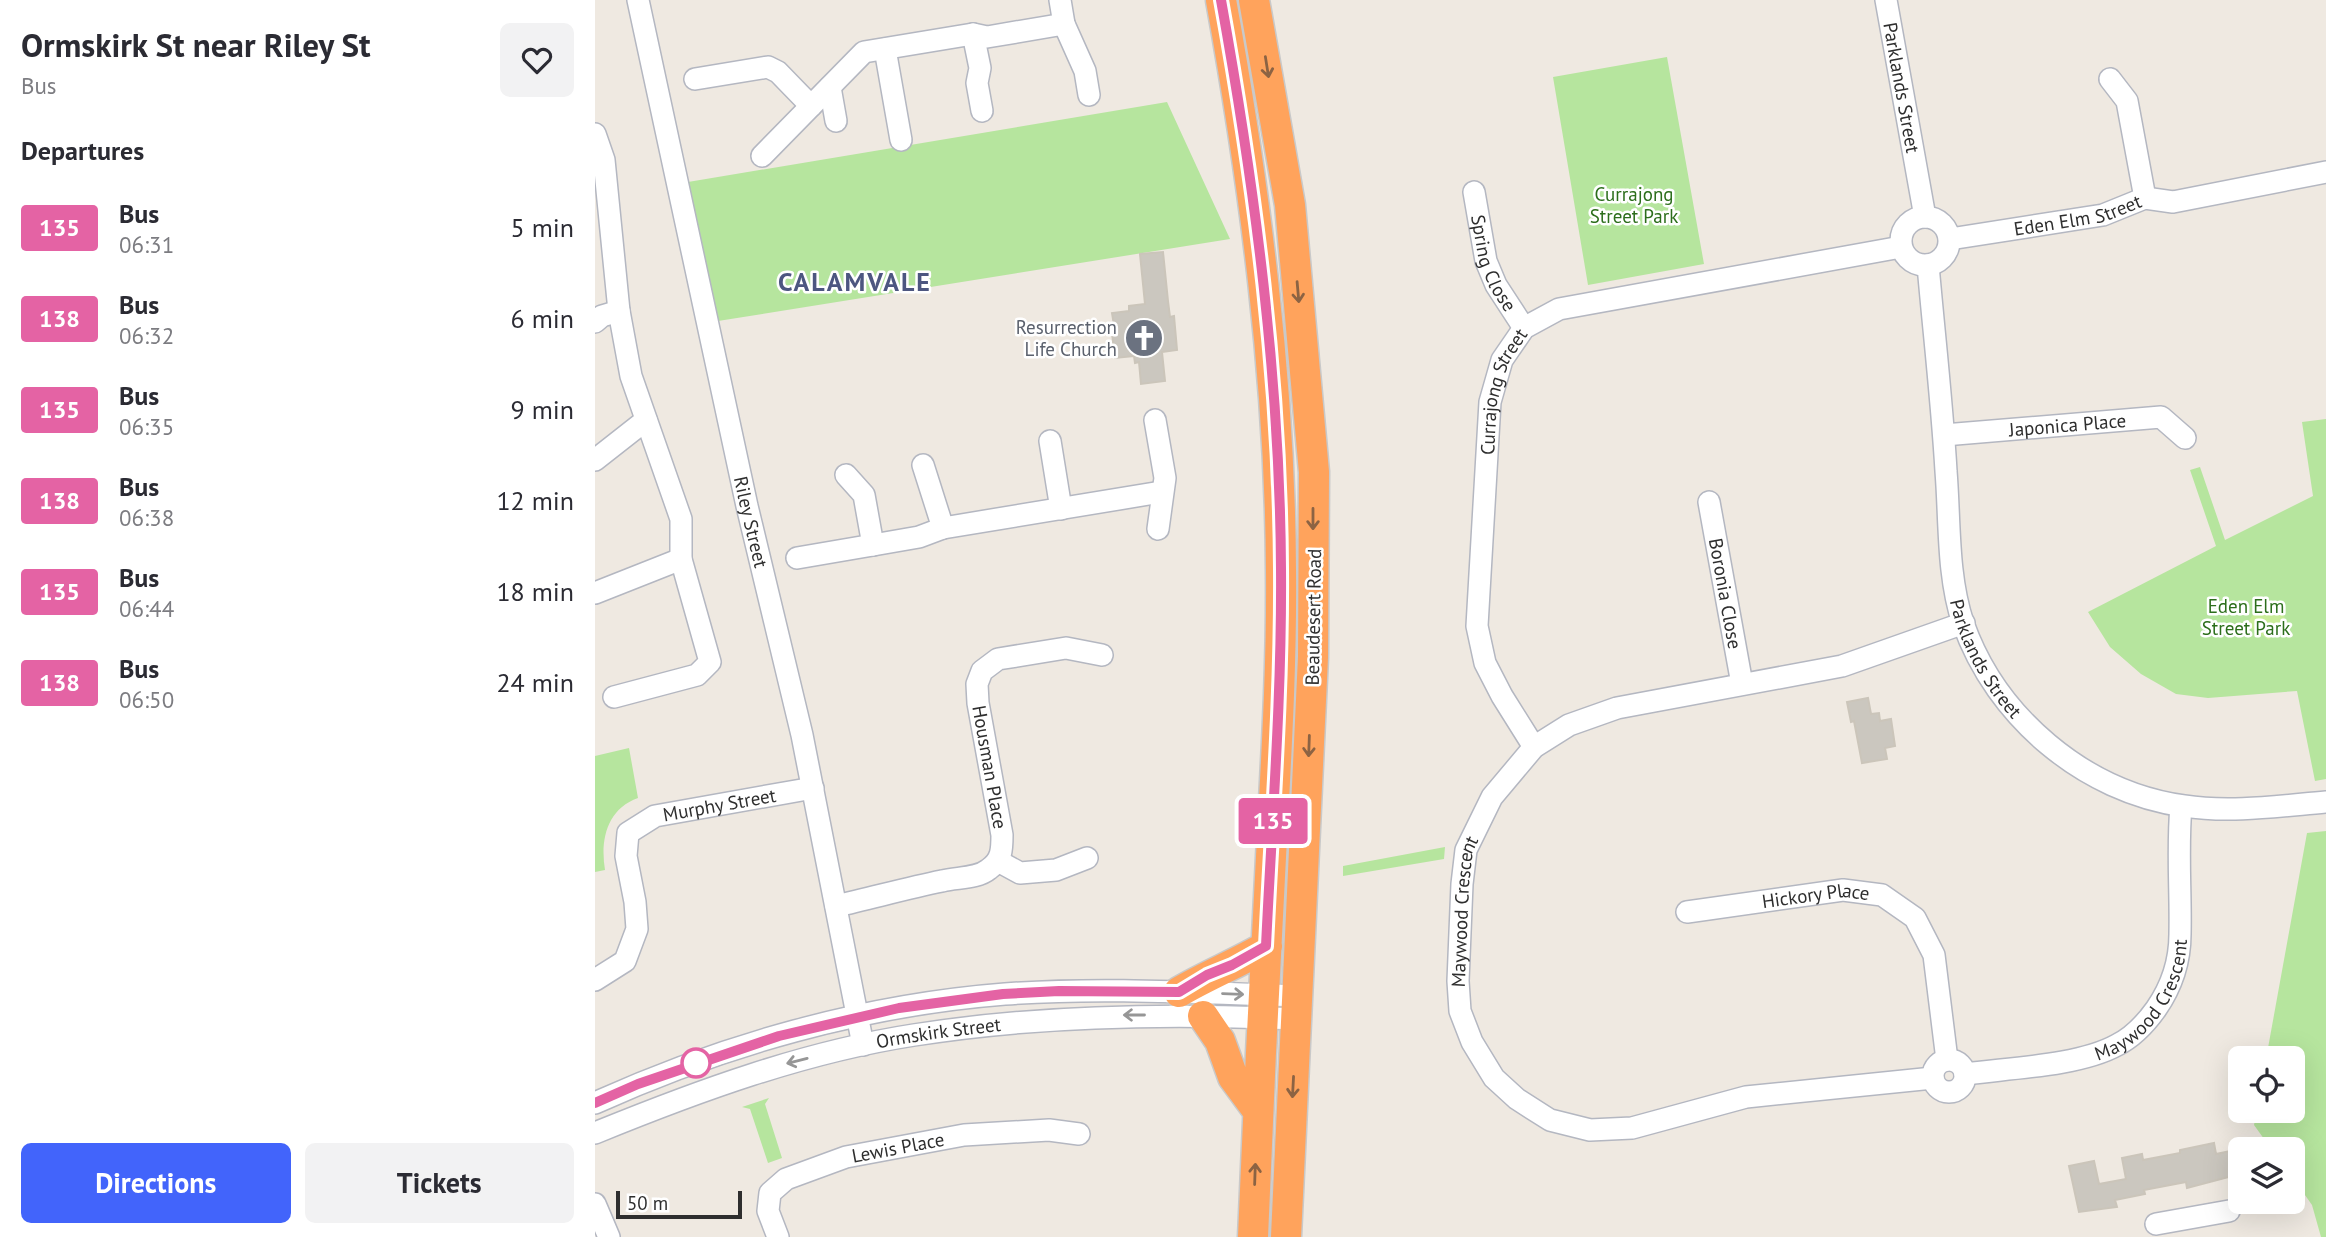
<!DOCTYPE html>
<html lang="en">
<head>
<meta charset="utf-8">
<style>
	body { margin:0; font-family:"PT Sans",sans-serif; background:#f2f2f3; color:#2b2b33; height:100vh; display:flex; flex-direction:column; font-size:26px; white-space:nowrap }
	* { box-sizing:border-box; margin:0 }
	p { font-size:23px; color:#7c7c81 }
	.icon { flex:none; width:38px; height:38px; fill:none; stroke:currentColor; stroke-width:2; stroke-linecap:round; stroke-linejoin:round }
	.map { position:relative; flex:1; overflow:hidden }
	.drawer { display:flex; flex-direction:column; background:#fff; width:595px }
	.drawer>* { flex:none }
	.badge { padding:0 14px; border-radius:5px; font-size:24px; line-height:46px }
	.controls { position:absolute; left:1633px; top:1046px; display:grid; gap:14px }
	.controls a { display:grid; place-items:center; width:77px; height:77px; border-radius:10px; background:#fff; box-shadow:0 7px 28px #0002; font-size:35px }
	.scale { position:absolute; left:21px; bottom:18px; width:126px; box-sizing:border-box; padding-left:7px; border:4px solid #2e2e2e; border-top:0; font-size:19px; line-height:24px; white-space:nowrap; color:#2e2e2e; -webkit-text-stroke:5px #fff; paint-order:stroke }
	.map>.badge { position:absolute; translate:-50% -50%; box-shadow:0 0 0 4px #fff }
	h2 { padding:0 21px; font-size:26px; line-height:63px }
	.round { display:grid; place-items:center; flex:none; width:74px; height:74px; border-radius:10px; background:#f2f2f3 }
	.overview { display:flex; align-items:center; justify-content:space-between; height:119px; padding:0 21px }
	h1 { font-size:33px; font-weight:700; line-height:52px }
	.action { display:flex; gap:14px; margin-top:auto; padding:14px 21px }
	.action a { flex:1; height:80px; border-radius:10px; background:#4264fb; color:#fff; font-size:28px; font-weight:700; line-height:80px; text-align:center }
	.action a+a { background:#f2f2f3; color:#2b2b33 }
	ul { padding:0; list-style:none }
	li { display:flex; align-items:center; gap:21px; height:91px; padding:0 21px }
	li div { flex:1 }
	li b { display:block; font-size:26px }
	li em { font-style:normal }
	li .badge { min-width:77px; font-weight:700; text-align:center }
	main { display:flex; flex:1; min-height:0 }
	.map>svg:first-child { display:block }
	.green { fill:#b6e59e }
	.pitch { fill:#c9ec9a }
	.building { fill:#cbc7bf; stroke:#cbc5ba; stroke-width:2 }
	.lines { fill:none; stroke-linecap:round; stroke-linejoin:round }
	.minor-casing { stroke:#b4b7c1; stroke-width:24 }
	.highway-casing { stroke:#c9c9c9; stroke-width:33 }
	.minor { stroke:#fff; stroke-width:21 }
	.highway { stroke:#ffa35c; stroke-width:30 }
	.oneway { stroke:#8c6343 }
	.oneway2 { stroke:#969696 }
	.line-casing { stroke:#fff; stroke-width:16 }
	.line { stroke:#e463a4; stroke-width:10 }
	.stop-dot { fill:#fff; stroke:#e463a4; stroke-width:3.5 }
	.labels { text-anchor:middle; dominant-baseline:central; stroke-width:5; stroke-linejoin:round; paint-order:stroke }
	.street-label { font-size:19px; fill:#2e2e2e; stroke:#fff }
	.park-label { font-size:19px; fill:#2c6e1b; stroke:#fff }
	.worship-label { font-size:19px; fill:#5b616d; stroke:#fff; text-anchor:end }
	.district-label { font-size:26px; font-weight:bold; letter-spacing:2px; fill:#4d5680; stroke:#fff }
</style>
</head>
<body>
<main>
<section class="drawer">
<div class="overview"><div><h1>Ormskirk St near Riley St</h1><p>Bus</p></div><a class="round"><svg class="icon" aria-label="heart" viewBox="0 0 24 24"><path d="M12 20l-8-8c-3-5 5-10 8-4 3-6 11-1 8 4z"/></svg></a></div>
<h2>Departures</h2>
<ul>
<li><span class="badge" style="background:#e463a4;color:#fff">135</span><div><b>Bus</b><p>06:31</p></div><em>5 min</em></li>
<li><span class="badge" style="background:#e463a4;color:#fff">138</span><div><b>Bus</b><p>06:32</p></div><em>6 min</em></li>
<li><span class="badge" style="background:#e463a4;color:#fff">135</span><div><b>Bus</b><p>06:35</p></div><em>9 min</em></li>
<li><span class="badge" style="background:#e463a4;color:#fff">138</span><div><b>Bus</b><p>06:38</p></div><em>12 min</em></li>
<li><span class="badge" style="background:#e463a4;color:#fff">135</span><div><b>Bus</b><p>06:44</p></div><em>18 min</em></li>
<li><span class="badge" style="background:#e463a4;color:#fff">138</span><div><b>Bus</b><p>06:50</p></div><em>24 min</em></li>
</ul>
<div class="action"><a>Directions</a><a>Tickets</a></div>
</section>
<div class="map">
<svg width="1731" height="1237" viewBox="0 0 1731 1237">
	<rect width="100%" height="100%" fill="#efe9e1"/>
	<path class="green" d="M 1072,57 L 1109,264 L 993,285 L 958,77 Z
		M 572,102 L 635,239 L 123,321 L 93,182 Z
		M 1731,419 L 1731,779 L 1720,781 L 1702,691 L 1613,698 L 1581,694 L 1546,674 L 1515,647 L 1493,612 L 1621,546 L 1595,470 L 1605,467 L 1630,540 L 1718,496 L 1707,422 Z
		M 34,748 L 43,798 C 12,809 5,840 10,870 L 0,872 L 0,756 Z
		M 1731,831 L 1731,1237 L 1726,1237 L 1717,1205 L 1698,1178 L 1698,1150 L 1677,1150 L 1659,1125 L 1662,1111 L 1698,1111 L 1698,1059 L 1671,1059 L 1712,833 Z
		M 850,847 L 849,859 L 748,876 L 748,866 Z
		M 174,1098 L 170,1104 L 187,1158 L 173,1163 L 155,1109 L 147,1107 Z"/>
	<path class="pitch" d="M 1667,601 L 1690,617 L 1674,640 L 1651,625 Z"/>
	<path class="building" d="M 568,252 L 573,301 L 575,317 L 579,316 L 582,350 L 567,352 L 570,381 L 546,384 L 544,362 L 540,363 L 539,356 L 520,358 L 516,325 L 519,325 L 517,313 L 534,311 L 534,306 L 550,304 L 545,254 Z
		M 1273,698 L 1276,714 L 1284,713 L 1285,721 L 1296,719 L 1300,746 L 1290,748 L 1292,759 L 1267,763 L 1259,721 L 1256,722 L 1252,702 Z
		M 1619,1143 L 1621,1154 L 1645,1149 L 1645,1174 L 1592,1188 L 1591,1182 L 1549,1190 L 1550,1194 L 1520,1200 L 1522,1207 L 1484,1212 L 1474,1166 L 1499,1161 L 1504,1184 L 1531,1179 L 1527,1158 L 1547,1154 L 1548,1160 L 1585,1153 L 1585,1150 Z"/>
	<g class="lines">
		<defs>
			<g id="minor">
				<path id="s1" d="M 43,0 L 152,506 L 207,735 L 268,1045"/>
				<path d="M 465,0 L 469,24"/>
				<path id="s2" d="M 1291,0 L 1330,217"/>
				<path d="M 378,34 L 385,68 L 382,83 L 387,111"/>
				<path d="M 290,49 L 306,140"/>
				<path d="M 100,79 L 173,67 L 183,72 L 216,106"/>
				<path d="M 1515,79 L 1532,101 L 1550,198"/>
				<path d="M 235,87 L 241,121"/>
				<path d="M 0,134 L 9,160 L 24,311 L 36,376 L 86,519 L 86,559 L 115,662 L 102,675 L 19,697"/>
				<path d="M 167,156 L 269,52 L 378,34 L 392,37 L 469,24 L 490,71 L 494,95"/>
				<path id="s3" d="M 879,192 L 891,261 L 901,285 L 929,328"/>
				<circle cx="1330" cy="241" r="24"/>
				<path id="s4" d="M 1355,239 L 1508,215 L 1550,198 L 1578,202 L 1731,172"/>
				<path id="s5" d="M 1333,265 C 1339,334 1347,402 1351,471 C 1355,520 1352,575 1368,623 C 1401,717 1489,792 1589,806 C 1636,813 1684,806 1731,802"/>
				<path d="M 0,322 L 7,316 L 24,311"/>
				<path d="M 560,420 L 570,478 L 563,529"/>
				<path id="s6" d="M 1349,435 L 1566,417 L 1590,438"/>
				<path d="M 455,441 L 466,509"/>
				<path d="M 0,460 L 51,420"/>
				<path d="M 328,465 L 348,528"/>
				<path d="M 251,475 L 269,495 L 278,545 L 324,537 L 348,528 L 566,492"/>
				<path id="s7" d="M 1114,502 L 1147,684"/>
				<path d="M 202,558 L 278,545"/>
				<path d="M 0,593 L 86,559"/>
				<path id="s8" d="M 939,747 L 907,696 L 890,663 L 882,626 L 895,402 L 907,360 L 929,328 L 964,309 L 1306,247"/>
				<path d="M 403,861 L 425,873 L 461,870 L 492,858"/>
				<path d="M 241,906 C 277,898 312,888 347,881 C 362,877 382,879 394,869 C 407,860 407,849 407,835 L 383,703 L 382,684 L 387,671 L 403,659 L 471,648 L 507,655"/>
				<path id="s9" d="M 1092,912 L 1248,890 L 1287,895 L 1320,918 L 1339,955 L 1352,1060"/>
				<path id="s10" d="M 0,980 L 30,961 L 42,929 L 40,902 L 31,856 L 33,833 L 60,816 L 218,788"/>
				<circle cx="1354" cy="1076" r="16"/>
				<path id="s11" d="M 1370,1074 C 1414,1068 1484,1066 1522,1045 C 1538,1037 1551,1023 1561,1009 C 1577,986 1585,962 1585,934 C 1586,891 1582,850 1586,806"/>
				<path id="s12" d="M 1338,1078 L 1151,1097 L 1037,1128 L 995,1130 L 955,1120 L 922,1099 L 899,1078 L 877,1042 L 865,1011 L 863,981 L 867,884 L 871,850 L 897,797 L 939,747 L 974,725 L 1022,708 L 1247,666 L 1369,623"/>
				<path d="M 0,1103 C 128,1045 269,1005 410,994 C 507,987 605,993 702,996"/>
				<path id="s13" d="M 0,1133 C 103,1091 209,1052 319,1035 C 446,1015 573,1013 701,1019"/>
				<path d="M 0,1204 L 14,1237"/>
				<path d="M 1561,1224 L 1634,1211"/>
				<path id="s14" d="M 183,1237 L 173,1211 L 175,1193 L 191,1179 L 251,1157 L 369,1135 L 454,1130 L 484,1134"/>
			</g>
			<path id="highway" d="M 626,0 C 660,188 685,379 686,570 C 687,666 681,761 676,857 C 669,984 663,1110 658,1237
				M 659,0 L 695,205 L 719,472 L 718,657 L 691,1237
				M 584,992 C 613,975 643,963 672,946
				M 608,1016 L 625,1041 L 638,1077 L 663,1111"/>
		</defs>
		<use href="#minor" class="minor-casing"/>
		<use href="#highway" class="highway-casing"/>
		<use href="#minor" class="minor"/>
		<use href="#highway" class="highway"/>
	</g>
	<defs><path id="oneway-shaft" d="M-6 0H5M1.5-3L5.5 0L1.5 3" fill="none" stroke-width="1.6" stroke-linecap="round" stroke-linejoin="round" transform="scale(1.75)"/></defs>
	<g class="oneway">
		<use href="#oneway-shaft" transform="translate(672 67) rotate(81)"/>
		<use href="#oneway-shaft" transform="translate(703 292) rotate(85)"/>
		<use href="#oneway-shaft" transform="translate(718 519) rotate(90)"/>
		<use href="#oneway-shaft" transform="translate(714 746) rotate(92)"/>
		<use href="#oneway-shaft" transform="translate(698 1087) rotate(93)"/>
		<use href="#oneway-shaft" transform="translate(660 1174) rotate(-88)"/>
	</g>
	<g class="oneway2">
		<use href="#oneway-shaft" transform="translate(638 994) rotate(2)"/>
		<use href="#oneway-shaft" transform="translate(539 1015) rotate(-180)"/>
		<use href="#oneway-shaft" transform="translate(202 1061) rotate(166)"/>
	</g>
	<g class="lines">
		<defs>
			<path id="line" d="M 0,1103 L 43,1084 L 184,1036 L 304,1008 L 408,994 L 464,991 L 584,992 L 612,975 L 637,965 L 671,946 C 677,820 687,695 686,569 C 685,378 660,188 626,0"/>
		</defs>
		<use href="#line" class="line-casing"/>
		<use href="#line" class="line"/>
	</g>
	<defs>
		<symbol id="church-disc" viewBox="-11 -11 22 22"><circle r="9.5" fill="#6b7280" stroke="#fff"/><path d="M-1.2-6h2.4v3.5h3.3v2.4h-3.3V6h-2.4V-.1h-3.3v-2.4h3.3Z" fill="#fff"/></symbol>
	</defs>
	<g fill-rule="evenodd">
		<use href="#church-disc" x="527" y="316" width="44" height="44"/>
	</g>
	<circle class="stop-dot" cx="101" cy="1063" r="14"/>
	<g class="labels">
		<g class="street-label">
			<text stroke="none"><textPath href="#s2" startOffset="89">Parklands Street</textPath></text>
			<text stroke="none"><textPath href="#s4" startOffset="130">Eden Elm Street</textPath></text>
			<text stroke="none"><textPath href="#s3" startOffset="74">Spring Close</textPath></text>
			<text stroke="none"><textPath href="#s8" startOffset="373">Currajong Street</textPath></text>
			<text stroke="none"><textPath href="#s6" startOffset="124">Japonica Place</textPath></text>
			<text stroke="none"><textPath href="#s1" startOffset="534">Riley Street</textPath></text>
			<text stroke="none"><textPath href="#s7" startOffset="93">Boronia Close</textPath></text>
			<text transform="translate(718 617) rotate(-89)">Beaudesert Road</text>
			<text stroke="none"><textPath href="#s5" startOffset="402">Parklands Street</textPath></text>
			<text transform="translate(395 767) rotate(80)">Housman Place</text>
			<text stroke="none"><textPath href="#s10" startOffset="264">Murphy Street</textPath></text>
			<text stroke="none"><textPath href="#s9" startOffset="130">Hickory Place</textPath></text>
			<text stroke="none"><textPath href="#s12" startOffset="635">Maywood Crescent</textPath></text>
			<text stroke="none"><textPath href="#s11" startOffset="208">Maywood Crescent</textPath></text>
			<text stroke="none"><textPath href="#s13" startOffset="359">Ormskirk Street</textPath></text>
			<text stroke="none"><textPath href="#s14" startOffset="184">Lewis Place</textPath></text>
		</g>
		<g class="park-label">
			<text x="1039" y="194">Currajong<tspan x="1039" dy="22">Street Park</tspan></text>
			<text x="1651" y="606">Eden Elm<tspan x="1651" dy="22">Street Park</tspan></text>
		</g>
		<g class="worship-label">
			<text x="522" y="327">Resurrection<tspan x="522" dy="22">Life Church</tspan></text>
		</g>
		<g class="district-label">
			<text x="260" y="281">CALAMVALE</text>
		</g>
	</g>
</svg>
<div class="controls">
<a><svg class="icon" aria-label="locate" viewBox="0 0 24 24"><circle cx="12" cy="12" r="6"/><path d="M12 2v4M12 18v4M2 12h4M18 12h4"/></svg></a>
<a><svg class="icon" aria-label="layers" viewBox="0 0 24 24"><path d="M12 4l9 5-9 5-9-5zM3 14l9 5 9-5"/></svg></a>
</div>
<div class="scale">50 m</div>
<b class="badge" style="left:678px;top:821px;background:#e463a4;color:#fff">135</b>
</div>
</main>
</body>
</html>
